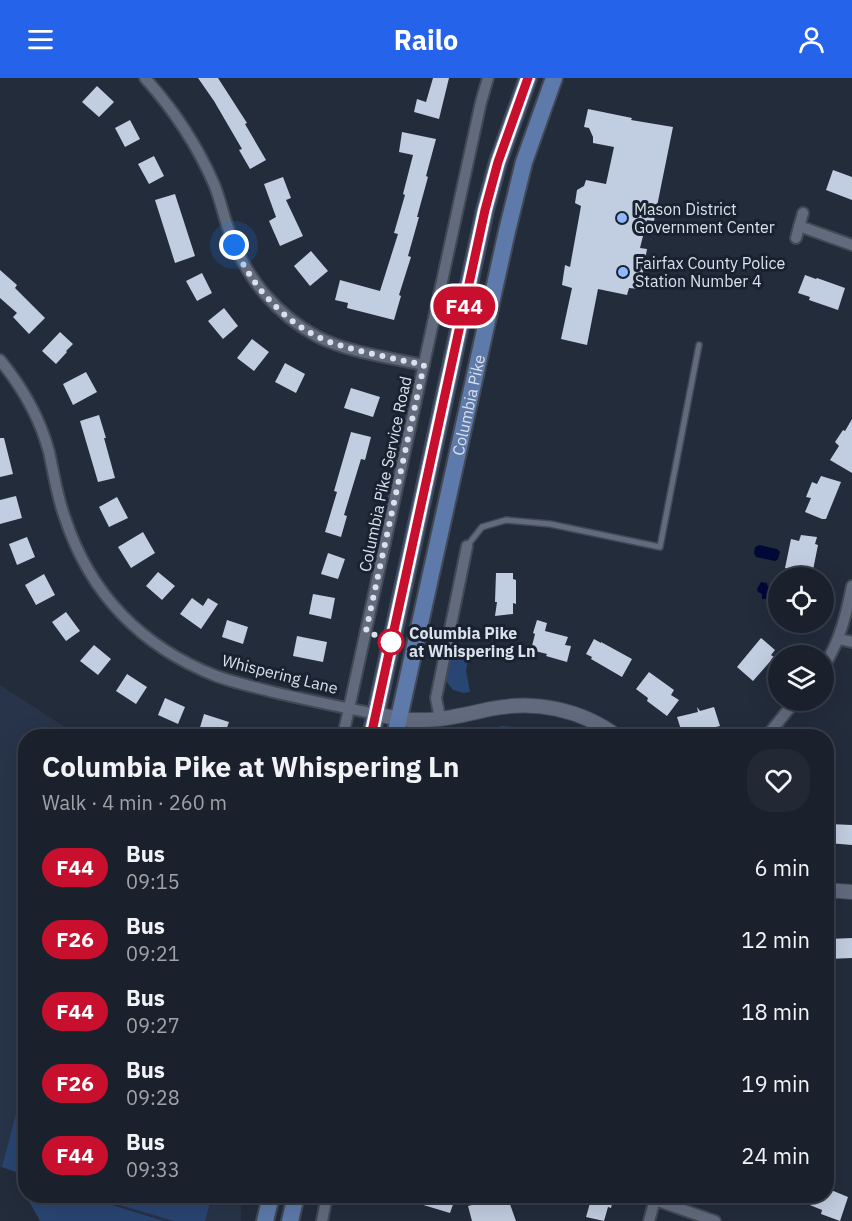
<!DOCTYPE html>
<html lang="en">
<head>
<meta charset="utf-8">
<style>
	body { margin:0; font-family:"IBM Plex Sans",sans-serif; background:#232934; color:#f1f3f6; height:100vh; display:flex; flex-direction:column; font-size:22px; white-space:nowrap }
	* { box-sizing:border-box; margin:0 }
	p { font-size:20px; color:#9fa3a9 }
	.icon { flex:none; width:33px; height:33px; fill:none; stroke:currentColor; stroke-width:2; stroke-linecap:round; stroke-linejoin:round }
	.map { position:relative; flex:1; overflow:hidden }
	.sheet { position:absolute; left:18px; top:651px; width:816px; height:474px; display:flex; flex-direction:column; background:#1a212c; border-radius:24px; box-shadow:0 6px 24px #0002,0 0 0 2px #383e48 }
	.sheet>* { flex:none }
	.badge { padding:0 12px; border-radius:20px; font-size:21px; line-height:39px }
	.tools { position:absolute; left:768px; top:489px; display:grid; gap:12px }
	.tools a { display:grid; place-items:center; width:66px; height:66px; border-radius:50%; background:#1a212c; box-shadow:0 6px 24px #0002,0 0 0 2px #383e48; font-size:30px }
	.you { position:absolute; width:30px; height:30px; margin:-15px; border:4px solid #fff; border-radius:50%; background:#1a73e8; box-shadow:0 0 0 9px #1a73e833 }
	.map>.badge { position:absolute; translate:-50% -50%; box-shadow:0 0 0 3px #fff }
	.round { display:grid; place-items:center; flex:none; width:63px; height:63px; border-radius:24px; background:#232934 }
	.head { display:flex; align-items:center; justify-content:space-between; height:102px; padding:0 24px }
	h1 { font-size:28px; font-weight:800; line-height:45px }
	ul { padding:0; list-style:none }
	li { display:flex; align-items:center; gap:18px; height:72px; padding:0 24px }
	li div { flex:1 }
	li b { display:block; font-size:22px }
	li em { font-style:normal }
	li .badge { min-width:66px; font-weight:700; text-align:center }
	header { display:flex; justify-content:space-between; align-items:center; height:78px; padding:0 24px; background:#2563eb; color:#fff; font-size:27px; font-weight:800 }
	.map>svg:first-child { display:block }
	.built { fill:#283449 }
	.green { fill:#294572 }
	.water { fill:#000838 }
	.building { fill:#c1cde0 }
	.lines { fill:none; stroke-linecap:round; stroke-linejoin:round }
	.service-casing { stroke:#424955; stroke-width:8 }
	.minor-casing { stroke:#424955; stroke-width:14 }
	.tertiary-casing { stroke:#424955; stroke-width:16 }
	.primary-casing { stroke:#424955; stroke-width:20 }
	.service { stroke:#616b7d; stroke-width:5 }
	.minor { stroke:#616b7d; stroke-width:10 }
	.tertiary { stroke:#616b7d; stroke-width:14 }
	.primary { stroke:#5d7aaa; stroke-width:16 }
	.line-casing { stroke:#fff; stroke-width:14 }
	.line { stroke:#c8102e; stroke-width:9 }
	.walk { stroke:#dae1ea; stroke-width:6; stroke-dasharray:0 10.8 }
	.poi-dot { fill:#8eb9fd; stroke:#192230; stroke-width:2 }
	.stop-dot { fill:#fff; stroke:#c8102e; stroke-width:3 }
	.labels { text-anchor:middle; dominant-baseline:central; stroke-width:6; stroke-linejoin:round; paint-order:stroke }
	.poi-label { font-size:16px; fill:#dae1ea; stroke:#192230; text-anchor:start }
	.street-label { font-size:16px; fill:#dae1ea; stroke:#192230 }
	.stop-label { font-size:16px; font-weight:bold; fill:#dae1ea; stroke:#192230; text-anchor:start }
</style>
</head>
<body>
<header><svg class="icon" aria-label="menu" viewBox="0 0 24 24"><path d="M4 6h16M4 12h16M4 18h16"/></svg>Railo<svg class="icon" aria-label="person" viewBox="0 0 24 24"><circle cx="12" cy="8" r="4"/><path d="M4 21q1-7 8-7t8 7"/></svg></header>
<div class="map">
<svg width="852" height="1143" viewBox="0 0 852 1143">
	<rect width="100%" height="100%" fill="#232c3b"/>
	<path class="built" d="M 0,607 L 79,658 L 26,658 L 25,1097 L 0,1089 Z
		M 88,1118 L 241,1118 L 241,1143 L 165,1143 Z"/>
	<path class="green" d="M 451,568 L 470,574 L 466,592 L 470,614 L 464,615 L 453,612 L 445,602 Z
		M 502,648 L 566,654 L 574,658 L 461,658 Z
		M 21,1017 L 25,1018 L 25,1097 L 2,1089 Z
		M 26,1118 L 84,1118 L 164,1143 L 40,1143 Z
		M 90,1118 L 212,1118 L 205,1143 L 174,1143 Z"/>
	<path class="water" d="M 759,467 L 777,471 L 780,474 L 778,481 L 775,483 L 756,479 L 754,475 L 755,469 Z
		M 761,504 L 767,505 L 767,507 L 775,511 L 774,521 L 762,521 L 762,516 L 758,514 L 757,511 Z"/>
	<path class="building" d="M 198,0 L 218,0 L 247,45 L 245,46 L 266,82 L 250,91 L 239,72 L 242,71 L 214,23 Z
		M 433,0 L 449,0 L 439,41 L 414,34 L 417,21 L 426,24 Z
		M 97,8 L 114,24 L 99,39 L 82,24 Z
		M 588,31 L 632,40 L 631,42 L 673,49 L 654,143 L 647,142 L 640,170 L 647,171 L 640,211 L 629,210 L 627,217 L 598,211 L 587,267 L 561,261 L 572,210 L 562,207 L 565,187 L 570,189 L 581,128 L 575,125 L 577,112 L 584,108 L 586,102 L 606,106 L 614,69 L 593,65 L 593,59 L 589,50 L 584,49 Z
		M 130,42 L 140,61 L 125,69 L 115,50 Z
		M 402,54 L 436,61 L 426,98 L 428,99 L 417,139 L 419,139 L 408,178 L 411,179 L 399,217 L 401,218 L 394,242 L 347,230 L 348,225 L 335,222 L 340,202 L 380,213 L 398,156 L 394,155 L 405,117 L 403,116 L 413,77 L 399,74 Z
		M 154,78 L 164,98 L 149,106 L 138,86 Z
		M 833,92 L 852,99 L 852,122 L 826,112 Z
		M 283,99 L 291,120 L 286,122 L 303,158 L 280,168 L 269,143 L 276,139 L 264,106 Z
		M 175,116 L 195,178 L 175,185 L 155,122 Z
		M 311,173 L 328,193 L 310,208 L 294,188 Z
		M 0,192 L 17,207 L 15,210 L 45,240 L 29,256 L 13,239 L 17,235 L 0,220 Z
		M 202,195 L 212,215 L 197,223 L 186,203 Z
		M 805,197 L 816,201 L 817,200 L 845,210 L 838,232 L 809,222 L 810,219 L 798,215 Z
		M 224,230 L 238,248 L 223,261 L 208,243 Z
		M 60,254 L 73,266 L 66,273 L 67,274 L 56,286 L 42,273 Z
		M 252,261 L 269,274 L 254,293 L 237,280 Z
		M 285,285 L 305,296 L 296,315 L 275,304 Z
		M 86,294 L 97,314 L 73,327 L 63,306 Z
		M 351,310 L 380,319 L 373,339 L 344,330 Z
		M 99,337 L 106,360 L 104,360 L 115,400 L 98,404 L 80,343 Z
		M 852,341 L 852,395 L 830,382 L 839,368 L 835,364 L 843,352 L 845,353 Z
		M 351,354 L 371,359 L 365,382 L 361,381 L 344,437 L 347,438 L 341,459 L 325,454 L 337,414 L 334,413 Z
		M 0,360 L 4,360 L 13,396 L 0,399 Z
		M 821,398 L 841,404 L 826,441 L 822,441 L 805,434 L 811,420 L 806,419 L 812,404 L 817,406 Z
		M 16,418 L 22,440 L 0,446 L 0,422 Z
		M 117,419 L 128,440 L 109,449 L 99,429 Z
		M 143,454 L 155,475 L 131,490 L 118,469 Z
		M 801,457 L 817,459 L 815,466 L 818,467 L 812,497 L 785,490 L 791,461 L 799,463 Z
		M 27,459 L 35,479 L 17,487 L 9,466 Z
		M 328,475 L 345,481 L 338,501 L 321,496 Z
		M 158,494 L 175,508 L 162,522 L 146,508 Z
		M 496,495 L 513,495 L 513,501 L 516,502 L 516,526 L 513,525 L 513,536 L 495,538 L 497,524 L 495,524 Z
		M 44,496 L 55,517 L 36,527 L 25,507 Z
		M 313,516 L 335,520 L 331,541 L 309,536 Z
		M 192,520 L 203,528 L 208,520 L 218,526 L 201,551 L 180,536 Z
		M 66,534 L 80,553 L 66,563 L 52,544 Z
		M 227,542 L 248,549 L 243,566 L 222,559 Z
		M 537,542 L 547,545 L 545,553 L 568,559 L 565,567 L 571,568 L 567,584 L 546,578 L 547,576 L 531,572 L 535,556 L 533,555 Z
		M 297,558 L 327,564 L 323,584 L 293,578 Z
		M 761,560 L 775,572 L 771,577 L 774,579 L 753,603 L 737,589 Z
		M 594,561 L 601,565 L 601,564 L 632,581 L 622,599 L 591,581 L 592,579 L 586,576 Z
		M 94,567 L 111,581 L 98,597 L 80,583 Z
		M 649,594 L 674,612 L 671,617 L 679,622 L 667,638 L 647,623 L 648,620 L 636,611 Z
		M 127,596 L 147,609 L 136,626 L 116,613 Z
		M 165,620 L 185,629 L 178,646 L 158,637 Z
		M 697,629 L 700,633 L 714,629 L 720,648 L 712,650 L 713,651 L 700,655 L 700,653 L 683,658 L 677,639 L 698,634 Z
		M 204,636 L 229,644 L 224,658 L 206,658 L 198,656 Z
		M 829,746 L 852,747 L 852,767 L 828,765 Z
		M 852,860 L 852,880 L 828,881 L 828,861 Z
		M 831,1112 L 848,1119 L 840,1143 L 821,1136 L 822,1132 L 788,1118 L 828,1118 Z
		M 400,1118 L 456,1118 L 450,1135 L 400,1120 Z
		M 507,1118 L 516,1143 L 472,1143 L 468,1128 Z
		M 592,1118 L 614,1118 L 611,1130 L 608,1129 L 604,1143 L 586,1139 Z"/>
	<g class="lines">
		<defs>
			<path id="service" d="M 467,468 L 482,449 L 506,442 L 550,446 L 660,469 L 699,267"/>
			<path id="minor" d="M 145,0 C 174,32 197,67 214,106 C 221,123 224,141 231,158 C 247,201 277,237 318,259 C 347,274 392,280 424,287
				M 799,148 L 852,167
				M 796,160 L 803,135
				M 0,282 C 22,309 40,340 49,374 C 54,396 57,419 65,440 C 90,516 142,569 216,598 C 235,605 255,609 273,614 C 307,622 341,629 376,636
				M 839,561 L 852,564
				M 824,588 C 840,563 846,537 852,508
				M 440,640 L 436,620 L 467,468
				M 343,658 L 481,24 L 488,0
				M 767,658 L 796,622
				M 655,1122 L 715,1143
				M 322,1143 L 327,1118
				M 649,1143 L 656,1118"/>
			<path id="tertiary" d="M 376,636 C 391,639 406,643 421,642 C 445,642 467,636 490,631 C 535,622 580,631 617,658
				M 826,812 L 852,814"/>
			<g id="primary">
				<path d="M 371,658 L 485,132 L 498,84 L 528,0"/>
				<path id="s1" d="M 395,658 L 507,153 L 524,84 L 554,0"/>
				<path d="M 265,1143 L 271,1118"/>
				<path d="M 290,1143 L 296,1118"/>
			</g>
		</defs>
		<use href="#service" class="service-casing"/>
		<use href="#minor" class="minor-casing"/>
		<use href="#tertiary" class="tertiary-casing"/>
		<use href="#primary" class="primary-casing"/>
		<use href="#service" class="service"/>
		<use href="#minor" class="minor"/>
		<use href="#tertiary" class="tertiary"/>
		<use href="#primary" class="primary"/>
	</g>
	<g class="lines">
		<defs>
			<path id="line" d="M 371,658 L 485,132 L 498,84 L 528,0"/>
		</defs>
		<use href="#line" class="line-casing"/>
		<use href="#line" class="line"/>
		<path class="walk" d="M 234,167 C 253,213 294,255 342,268 C 369,276 397,281 424,287 L 366,553 L 391,564"/>
	</g>
	<g class="poi-dot">
		<circle cx="622" cy="140" r="6"/>
		<circle cx="623" cy="194" r="6"/>
	</g>
	<circle class="stop-dot" cx="391" cy="564" r="12"/>
	<g class="labels">
		<g class="poi-label">
			<text x="634" y="131">Mason District<tspan x="634" dy="18">Government Center</tspan></text>
			<text x="635" y="185">Fairfax County Police<tspan x="635" dy="18">Station Number 4</tspan></text>
		</g>
		<g class="street-label">
			<text stroke="none"><textPath href="#s1" startOffset="339">Columbia Pike</textPath></text>
			<text transform="translate(385 396) rotate(-78)">Columbia Pike Service Road</text>
			<text transform="translate(280 596) rotate(14)">Whispering Lane</text>
		</g>
		<g class="stop-label">
			<text x="409" y="555">Columbia Pike<tspan x="409" dy="18">at Whispering Ln</tspan></text>
		</g>
	</g>
</svg>
<div class="tools">
<a><svg class="icon" aria-label="locate" viewBox="0 0 24 24"><circle cx="12" cy="12" r="6"/><path d="M12 2v4M12 18v4M2 12h4M18 12h4"/></svg></a>
<a><svg class="icon" aria-label="layers" viewBox="0 0 24 24"><path d="M12 4l9 5-9 5-9-5zM3 14l9 5 9-5"/></svg></a>
</div>
<div class="you" style="left:234px;top:167px"></div>
<b class="badge" style="left:464px;top:228px;background:#c8102e;color:#fff">F44</b>
<section class="sheet">
<div class="head"><div><h1>Columbia Pike at Whispering Ln</h1><p>Walk · 4 min · 260 m</p></div><a class="round"><svg class="icon" aria-label="heart" viewBox="0 0 24 24"><path d="M12 20l-8-8c-3-5 5-10 8-4 3-6 11-1 8 4z"/></svg></a></div>
<ul>
<li><span class="badge" style="background:#c8102e;color:#fff">F44</span><div><b>Bus</b><p>09:15</p></div><em>6 min</em></li>
<li><span class="badge" style="background:#c8102e;color:#fff">F26</span><div><b>Bus</b><p>09:21</p></div><em>12 min</em></li>
<li><span class="badge" style="background:#c8102e;color:#fff">F44</span><div><b>Bus</b><p>09:27</p></div><em>18 min</em></li>
<li><span class="badge" style="background:#c8102e;color:#fff">F26</span><div><b>Bus</b><p>09:28</p></div><em>19 min</em></li>
<li><span class="badge" style="background:#c8102e;color:#fff">F44</span><div><b>Bus</b><p>09:33</p></div><em>24 min</em></li>
</ul>
</section>
</div>
</body>
</html>
